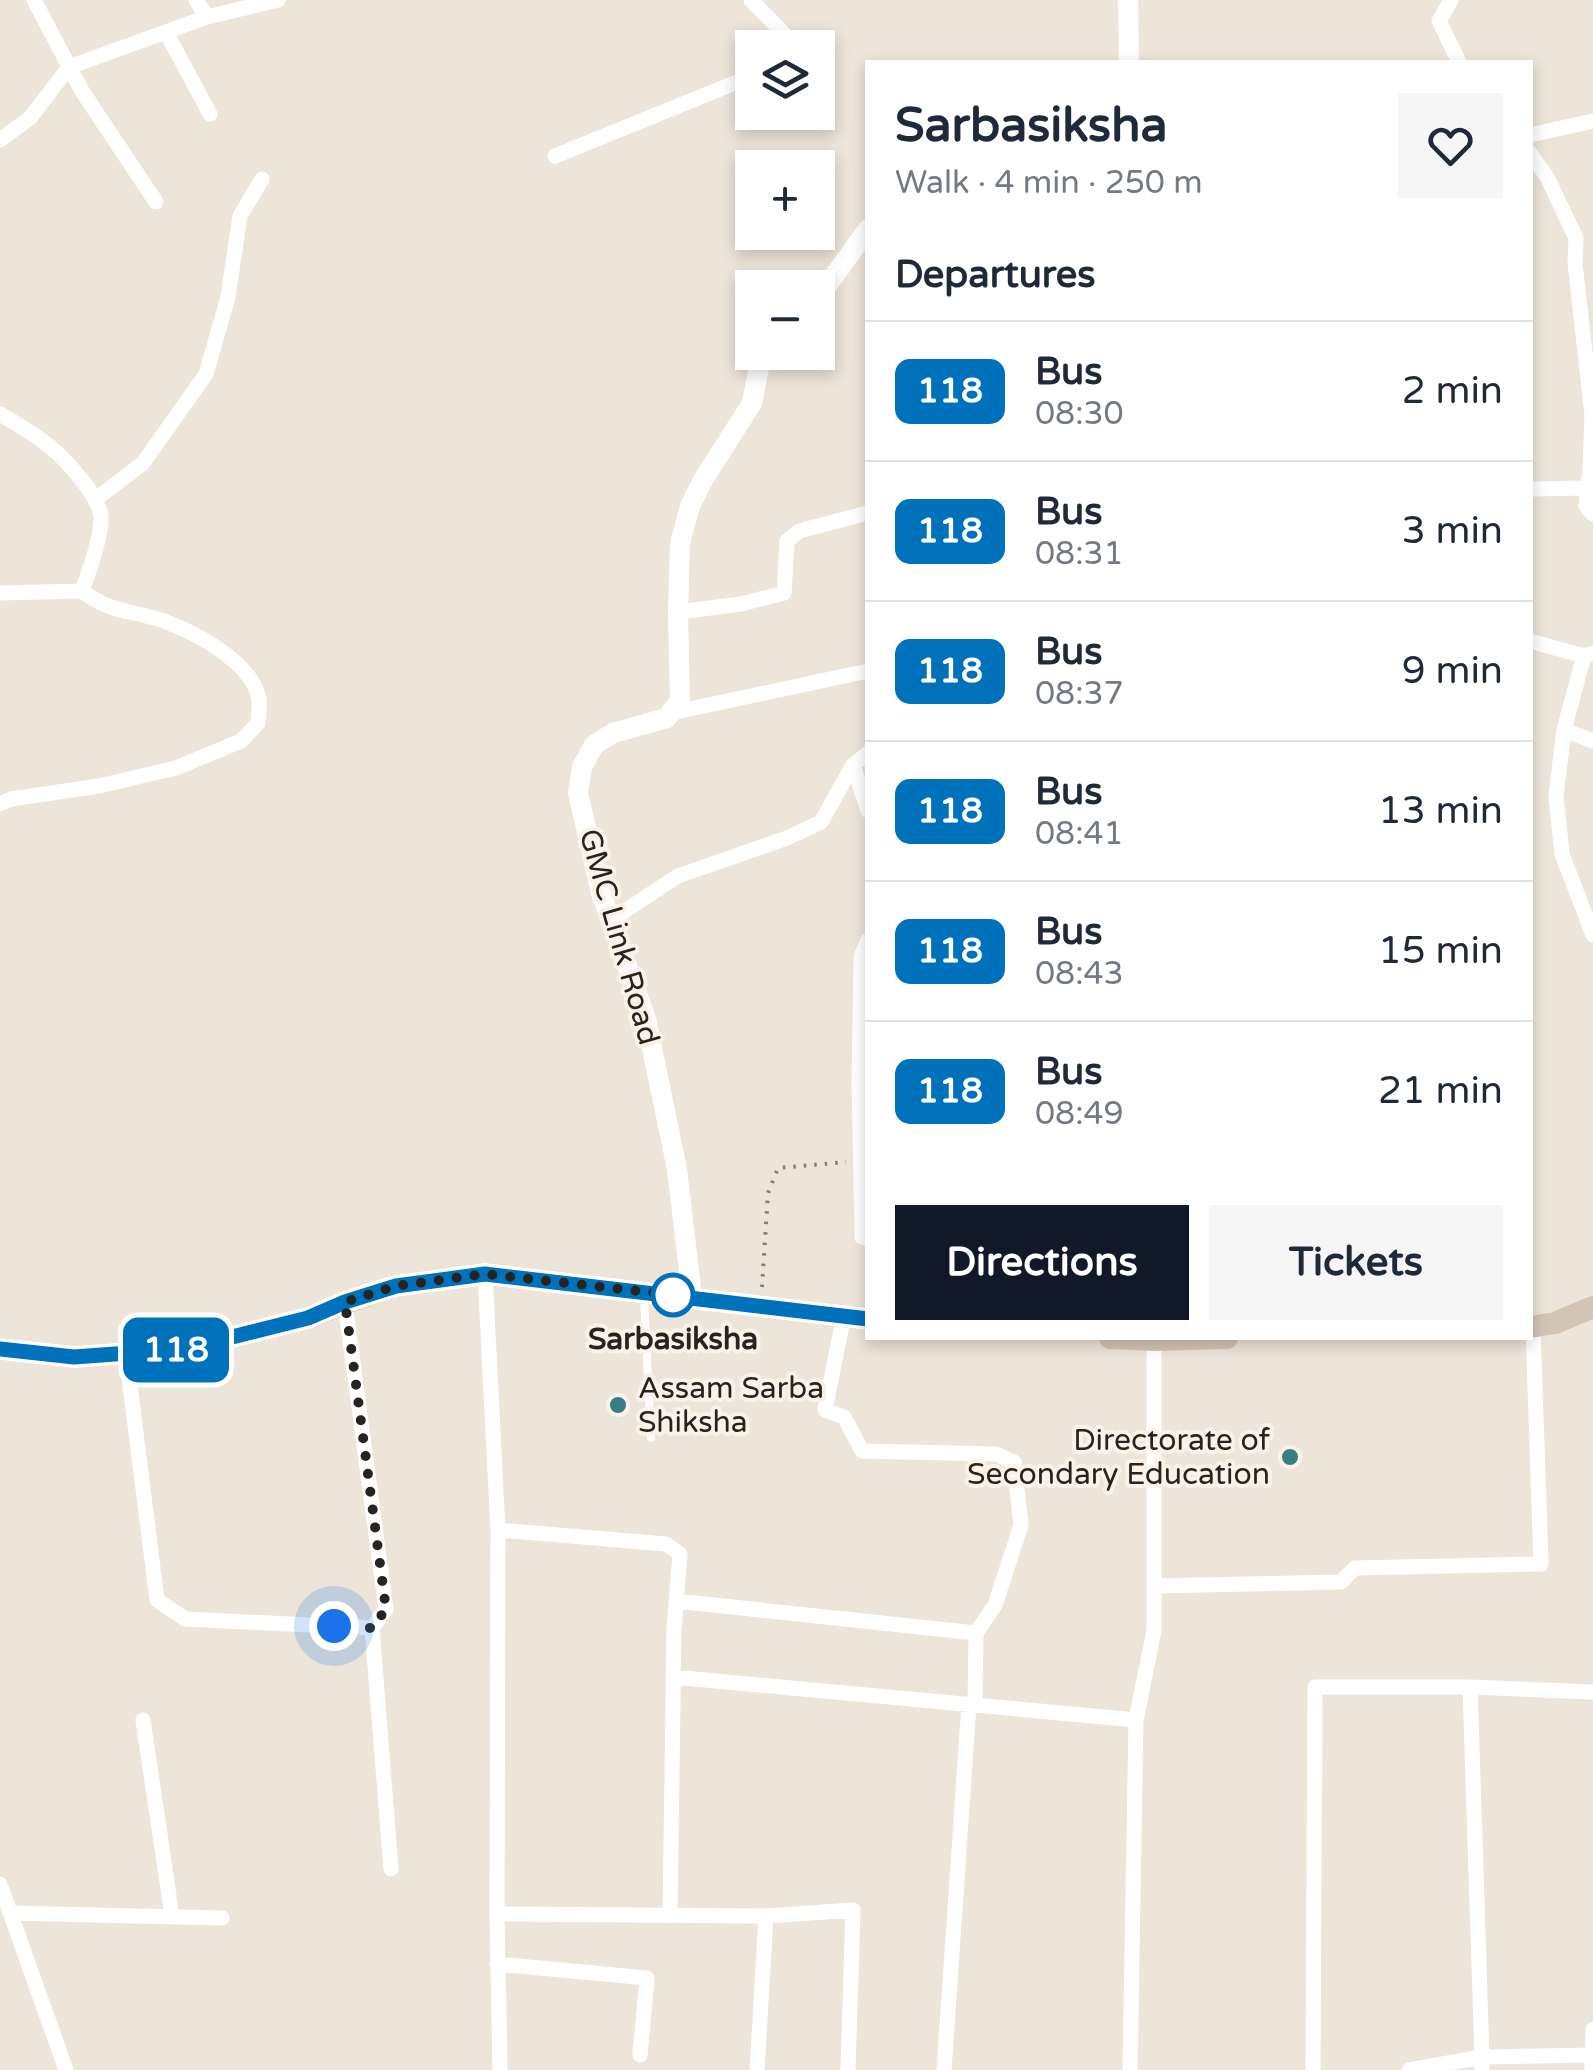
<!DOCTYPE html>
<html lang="en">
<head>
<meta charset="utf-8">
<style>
	body { margin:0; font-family:"Varela Round",sans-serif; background:#f6f6f7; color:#1f2937; height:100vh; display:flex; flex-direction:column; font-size:38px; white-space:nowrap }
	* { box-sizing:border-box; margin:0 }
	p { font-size:32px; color:#747a83 }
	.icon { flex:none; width:55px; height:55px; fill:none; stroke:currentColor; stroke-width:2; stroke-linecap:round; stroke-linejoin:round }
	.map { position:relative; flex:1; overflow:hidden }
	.side { position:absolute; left:865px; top:60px; width:668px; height:1280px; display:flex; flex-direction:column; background:#fff; border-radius:0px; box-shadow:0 5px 15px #0003 }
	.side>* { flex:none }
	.badge { padding:0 20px; border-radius:15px; font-size:35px; line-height:65px }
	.tools { position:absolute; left:735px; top:30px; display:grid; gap:20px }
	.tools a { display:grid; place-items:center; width:100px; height:100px; border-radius:0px; background:#fff; box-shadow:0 5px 15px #0003; font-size:50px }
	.you { position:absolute; width:50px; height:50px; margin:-25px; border:8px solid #fff; border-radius:50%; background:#1a73e8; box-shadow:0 0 0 15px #1a73e833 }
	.map>.badge { position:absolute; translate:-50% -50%; box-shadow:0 0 0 5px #fff }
	h2 { padding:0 30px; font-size:38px; line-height:90px }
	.round { display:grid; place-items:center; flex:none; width:105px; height:105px; border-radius:0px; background:#f6f6f7 }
	.head { display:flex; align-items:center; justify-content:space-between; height:170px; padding:0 30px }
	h1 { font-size:48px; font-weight:700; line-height:75px }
	.button { display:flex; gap:20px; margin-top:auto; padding:20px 30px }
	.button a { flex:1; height:115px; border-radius:0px; background:#111827; color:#fff; font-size:40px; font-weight:700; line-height:115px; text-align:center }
	.button a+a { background:#f6f6f7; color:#1f2937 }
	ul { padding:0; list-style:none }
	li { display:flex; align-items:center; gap:30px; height:140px; padding:0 30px; border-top:2px solid #e0e1e3 }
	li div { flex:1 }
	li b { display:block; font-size:38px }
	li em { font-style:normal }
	li .badge { min-width:110px; font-weight:700; text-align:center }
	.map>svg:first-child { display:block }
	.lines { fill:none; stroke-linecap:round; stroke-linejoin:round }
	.path { stroke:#847e78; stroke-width:4; stroke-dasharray:2.5 8; stroke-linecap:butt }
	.service { stroke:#fff; stroke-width:8 }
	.minor { stroke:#fff; stroke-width:15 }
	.tertiary { stroke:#fff; stroke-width:20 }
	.secondary { stroke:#d3c5b4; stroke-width:22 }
	.line-casing { stroke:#fff; stroke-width:22 }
	.line { stroke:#0072bc; stroke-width:15 }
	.walk { stroke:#272320; stroke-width:10; stroke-dasharray:0 18 }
	.stop-dot { fill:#fff; stroke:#0072bc; stroke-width:5 }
	.poi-dot { fill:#377f85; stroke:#faf1e7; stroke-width:4 }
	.labels { text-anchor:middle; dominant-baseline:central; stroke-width:8; stroke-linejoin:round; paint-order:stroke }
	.street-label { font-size:30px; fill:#272320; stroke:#faf1e7 }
	.stop-label { font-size:30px; font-weight:bold; fill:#272320; stroke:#faf1e7 }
	.poi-label { font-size:30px; fill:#272320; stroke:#faf1e7; text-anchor:start }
</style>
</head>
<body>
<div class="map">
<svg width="1593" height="2070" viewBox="0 0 1593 2070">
	<rect width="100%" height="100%" fill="#ede4da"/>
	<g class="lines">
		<path class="path" d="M 762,1287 L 768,1193 L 778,1168 L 846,1162"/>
		<path class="service" d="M 644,1297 L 651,1438"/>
		<path class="minor" d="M 34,0 L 82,91 L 156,202
			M 751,0 L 787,37 L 789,48
			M 1451,0 L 1439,21 L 1459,62
			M 207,17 L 278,0
			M 166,32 L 210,114
			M 1530,135 L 1593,121
			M 0,140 L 30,118 L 69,67 L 207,17 L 196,0
			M 1530,153 L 1547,177 L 1576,238 L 1575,263 L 1592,415 L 1590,468 L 1586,506 L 1593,514
			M 555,156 L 752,76
			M 0,414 C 40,437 60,450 88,488 C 93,496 100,506 101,516 C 102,536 89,571 82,591 C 110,613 132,610 164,621 C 196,633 252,662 259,699 C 260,707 258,716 258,723 L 241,741 L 176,768 L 99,786 L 11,799 L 0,804
			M 1530,489 L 1588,488
			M 96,499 L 143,463 L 206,374 L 228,297 L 240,216 L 262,179
			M 0,593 L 82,591
			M 678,612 L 741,604 L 784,593 L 787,541 L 799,531 L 868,513
			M 1530,641 L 1584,656
			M 1593,653 L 1584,656 L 1564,730 L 1556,796 L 1562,854 L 1593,935
			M 671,713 L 868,671
			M 1564,730 L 1593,741
			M 853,765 L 868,811
			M 611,920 L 678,876 L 787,838 L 821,822 L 853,765 L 868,753
			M 868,940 L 861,956 L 859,1082 L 862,1237 L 868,1239
			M 485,1274 L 498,1530 L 497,1914 L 500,2070
			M 844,1315 L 825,1410 L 844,1417 L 862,1451 L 996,1454 L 1014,1462 L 1021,1525 L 995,1605 L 976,1633 L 975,1705
			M 126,1353 L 157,1600 L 185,1619 L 372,1628 L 386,1609 L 345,1303
			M 498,1530 L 666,1544 L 680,1554 L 674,1630 L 670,1916
			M 1154,1586 L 1341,1582 L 1355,1568 L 1541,1564 L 1533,1327
			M 676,1601 L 976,1633
			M 372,1628 L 391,1869
			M 673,1677 L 1136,1720
			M 1470,1687 L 1482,2057 L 1593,2055
			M 143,1720 L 172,1916
			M 0,1884 L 66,2070
			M 10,1913 L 222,1918
			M 497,1914 L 766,1916 L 853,1910 L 848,2070
			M 497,1964 L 647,1978 L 640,2055
			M 757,2070 L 766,1916
			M 944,2070 L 969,1704
			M 1130,2070 L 1136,1720 L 1154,1631 L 1154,1340
			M 1313,2070 L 1315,1687 L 1470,1687 L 1593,1692
			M 1409,2070 L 1482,2057 L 1482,2070
			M 1592,2070 L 1593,2029"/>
		<path class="tertiary" d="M 1128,0 L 1129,62
			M 818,298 L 868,229
			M 692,1297 L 677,1169 L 646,1019 L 601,893 L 578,793 L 582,767 L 594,745 L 613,733 L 667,718 L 680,700 L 678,612 L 680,544 L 690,506 L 703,480 L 752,403 L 762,352"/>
		<path class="secondary" d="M 1530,1327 L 1555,1323 L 1593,1307
			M 1110,1338 L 1154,1340 L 1227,1338
			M 0,1349 L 74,1357 L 184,1349 L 308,1318 L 345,1303 L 396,1286 L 485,1274 L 868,1319"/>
	</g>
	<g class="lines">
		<defs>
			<path id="line" d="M 0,1349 L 74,1357 L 184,1349 L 308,1318 L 345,1302 L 396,1286 L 485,1274 L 868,1319"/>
		</defs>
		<use href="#line" class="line-casing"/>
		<use href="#line" class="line"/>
		<path class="walk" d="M 334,1626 L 372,1628 L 386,1609 L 345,1302 L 396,1286 L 485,1274 L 673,1295"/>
	</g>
	<circle class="stop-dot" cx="673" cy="1295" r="20"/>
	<g class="poi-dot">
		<circle cx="618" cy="1405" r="10"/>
		<circle cx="1290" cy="1457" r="10"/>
	</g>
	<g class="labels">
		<g class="street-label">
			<text transform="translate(619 937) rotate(74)">GMC Link Road</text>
		</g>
		<g class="stop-label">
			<text x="673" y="1339">Sarbasiksha</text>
		</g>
		<g class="poi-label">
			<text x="638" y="1388">Assam Sarba<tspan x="638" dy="34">Shiksha</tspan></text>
			<text x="1270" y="1440" text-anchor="end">Directorate of<tspan x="1270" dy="34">Secondary Education</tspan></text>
		</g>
	</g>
</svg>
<div class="tools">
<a><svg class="icon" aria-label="layers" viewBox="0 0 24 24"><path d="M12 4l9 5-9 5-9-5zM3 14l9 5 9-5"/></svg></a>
<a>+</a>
<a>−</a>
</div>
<div class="you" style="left:334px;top:1626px"></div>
<b class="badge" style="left:176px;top:1350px;background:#0072bc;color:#fff">118</b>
<section class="side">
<div class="head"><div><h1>Sarbasiksha</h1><p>Walk · 4 min · 250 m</p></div><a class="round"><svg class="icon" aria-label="heart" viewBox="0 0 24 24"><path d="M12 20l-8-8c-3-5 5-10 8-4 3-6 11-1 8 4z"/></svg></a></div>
<h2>Departures</h2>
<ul>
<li><span class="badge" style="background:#0072bc;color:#fff">118</span><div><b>Bus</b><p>08:30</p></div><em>2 min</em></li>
<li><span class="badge" style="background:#0072bc;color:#fff">118</span><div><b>Bus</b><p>08:31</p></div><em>3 min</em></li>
<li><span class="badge" style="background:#0072bc;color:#fff">118</span><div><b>Bus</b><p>08:37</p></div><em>9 min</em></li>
<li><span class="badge" style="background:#0072bc;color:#fff">118</span><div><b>Bus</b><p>08:41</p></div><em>13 min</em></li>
<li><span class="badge" style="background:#0072bc;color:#fff">118</span><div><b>Bus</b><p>08:43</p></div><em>15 min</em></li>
<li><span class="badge" style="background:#0072bc;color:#fff">118</span><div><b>Bus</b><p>08:49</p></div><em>21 min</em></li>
</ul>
<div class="button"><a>Directions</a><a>Tickets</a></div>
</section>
</div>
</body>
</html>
